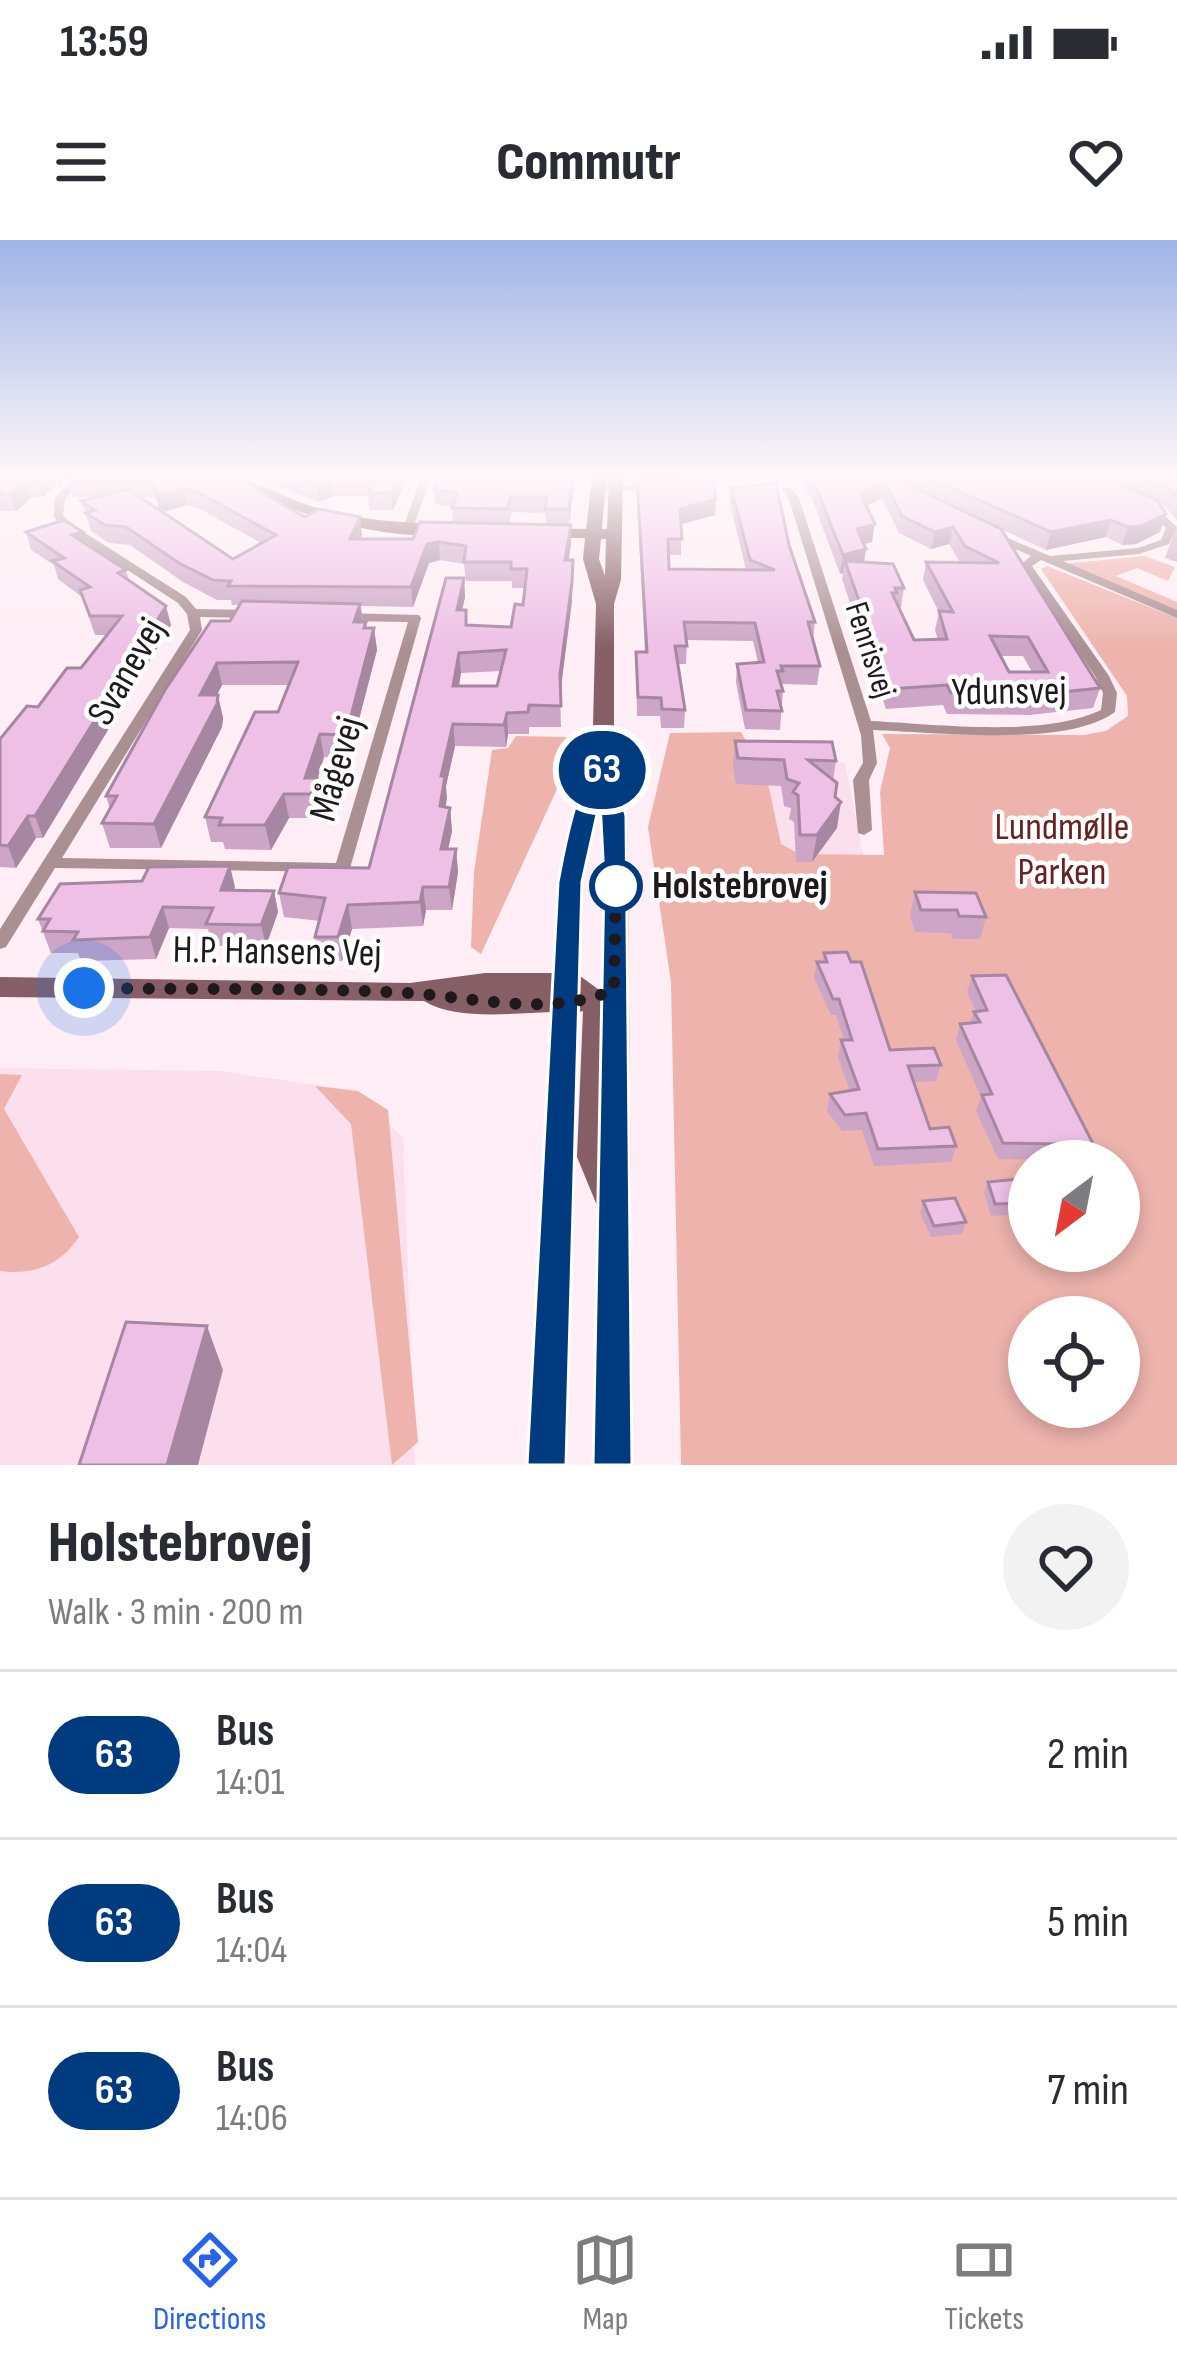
<!DOCTYPE html>
<html lang="en">
<head>
<meta charset="utf-8">
<style>
	body { margin:0; font-family:"Sofia Sans Condensed",sans-serif; background:#f2f2f3; color:#2b2b33; height:100vh; display:flex; flex-direction:column; font-size:45px; white-space:nowrap }
	* { box-sizing:border-box; margin:0 }
	p { font-size:39px; color:#7c7c81 }
	.icon { flex:none; width:66px; height:66px; fill:none; stroke:currentColor; stroke-width:2; stroke-linecap:round; stroke-linejoin:round }
	.map { position:relative; height:1225px; overflow:hidden }
	.details { display:flex; flex-direction:column; background:#fff; flex:1 }
	.details>* { flex:none }
	.badge { padding:0 24px; border-radius:39px; font-size:42px; line-height:78px }
	.needle { width:78px; rotate:212deg }
	.buttons { position:absolute; left:1008px; top:900px; display:grid; gap:24px }
	.buttons a { display:grid; place-items:center; width:132px; height:132px; border-radius:50%; background:#fff; box-shadow:0 6px 18px #0003; font-size:60px }
	.you { position:absolute; width:60px; height:60px; margin:-30px; border:9px solid #fff; border-radius:50%; background:#1a73e8; box-shadow:0 0 0 18px #1a73e833 }
	.map>.badge { position:absolute; translate:-50% -50%; box-shadow:0 0 0 6px #fff }
	.round { display:grid; place-items:center; flex:none; width:126px; height:126px; border-radius:63px; background:#f2f2f3 }
	.headline { display:flex; align-items:center; justify-content:space-between; height:204px; padding:0 48px }
	h1 { font-size:57px; font-weight:800; line-height:90px }
	ul { padding:0; list-style:none }
	li { display:flex; align-items:center; gap:36px; height:168px; padding:0 48px; border-top:3px solid #e1e1e2 }
	li div { flex:1 }
	li b { display:block; font-size:45px }
	li em { font-style:normal }
	li .badge { min-width:132px; font-weight:700; text-align:center }
	.status { display:flex; justify-content:space-between; align-items:center; height:84px; padding:0 60px; background:#fff; direction:ltr }
	.status svg { height:33px; fill:currentColor }
	header { display:flex; justify-content:space-between; align-items:center; height:156px; padding:0 48px; background:#fff; font-size:54px; font-weight:800 }
	.menu { display:flex; justify-content:space-around; align-items:center; height:168px; border-top:3px solid #e1e1e2; background:#fff; font-size:33px; color:#7c7c81 }
	.menu a { display:grid; justify-items:center; gap:6px }
	.menu .active { color:#2563eb }
	.map>svg:first-child { display:block }
	.built { fill:#fcdfec }
	.green { fill:#eeb3ad; fill-rule:evenodd }
	.lines { fill:none; stroke-linecap:round; stroke-linejoin:round }
	.street { fill:#aa8f93; fill-rule:evenodd }
	.secondary { fill:#855f65; fill-rule:evenodd }
	.wall { fill:#cda5c6; fill-rule:evenodd }
	.shaded-wall { fill:#a786a1 }
	.building { fill:#eec0e6; stroke:#a786a1; stroke-width:3; fill-rule:evenodd }
	.line { fill:#003b80; stroke:#fff; stroke-width:3 }
	.walk { stroke:#1f181c; stroke-width:12; stroke-dasharray:0 21.6 }
	.stop-dot { fill:#fff; stroke:#003b80; stroke-width:6 }
	.labels { text-anchor:middle; dominant-baseline:central; stroke-width:9; stroke-linejoin:round; paint-order:stroke }
	.far-street-label { font-size:33px; fill:#1f181c; stroke:#fff }
	.street-label { font-size:39px; fill:#1f181c; stroke:#fff }
	.park-label { font-size:39px; fill:#69221f; stroke:#fff }
	.stop-label { font-size:39px; font-weight:bold; fill:#1f181c; stroke:#fff; text-anchor:start }
</style>
</head>
<body>
<div class="status"><b>13:59</b><svg viewBox="0 0 49 12"><path d="M0 12V9h3v3zM5 12V6h3v6zM10 12V3h3v9zM15 12V0h3v12zM26 1h20v11H26zM47 4h2v5h-2z"/></svg></div>
<header><svg class="icon" aria-label="menu" viewBox="0 0 24 24"><path d="M4 6h16M4 12h16M4 18h16"/></svg>Commutr<svg class="icon" aria-label="heart" viewBox="0 0 24 24"><path d="M12 20l-8-8c-3-5 5-10 8-4 3-6 11-1 8 4z"/></svg></header>
<div class="map">
<svg width="1177" height="1225" viewBox="0 0 1177 1225">
	<rect width="100%" height="100%" fill="#ffeef5"/>
	<path class="built" d="M 769,511 L 786,521 L 845,523 L 869,644 L 747,631 Z
		M 0,828 L 219,831 L 358,851 L 403,898 L 415,1225 L 0,1225 Z"/>
	<path class="green" d="M 1144,316 L 1175,327 L 1168,341 L 1137,328 L 1116,336 L 1177,362 L 1177,371 L 1063,324 Z
		M 1047,326 L 1177,378 L 1177,1225 L 681,1225 L 671,742 L 648,587 L 670,493 L 741,492 L 767,539 L 781,604 L 799,614 L 884,615 L 880,552 L 890,508 L 882,494 L 1084,495 L 1106,491 L 1128,476 L 1127,456 L 1041,329 ZM 1029,921 L 1119,921 L 1119,1011 L 1029,1011 ZM 1029,1077 L 1119,1077 L 1119,1167 L 1029,1167 Z
		M 516,496 L 570,497 L 557,549 L 481,714 L 471,707 L 474,632 L 492,510 L 508,508 Z
		M 0,834 L 22,835 L 4,869 L 79,997 C 59,1026 34,1035 0,1031 Z
		M 315,846 L 358,851 L 388,870 L 418,1202 L 392,1225 L 351,884 Z"/>
	<g class="lines">
		<path class="street" d="M 73,238 L 83,238 L 65,259 L 63,275 L 71,284 L 186,357 L 196,369 L 252,370 L 258,374 L 252,378 L 200,377 L 202,390 L 62,618 L 336,623 L 408,382 L 344,381 L 338,377 L 344,373 L 419,375 L 421,378 L 349,632 L 55,628 L 6,707 L 0,709 L 0,689 L 190,390 L 187,374 L 178,363 L 63,288 L 54,277 L 55,258 Z
			M 421,238 L 431,238 L 413,288 L 404,290 L 403,288 Z
			M 594,245 L 659,245 L 664,248 L 659,251 L 598,250 L 593,247 Z
			M 783,248 L 791,248 L 799,258 L 871,481 C 936,484 1043,498 1101,470 L 1103,453 L 1095,436 L 1020,325 L 1031,316 L 986,296 L 986,292 L 994,292 L 1050,316 L 1138,308 L 1161,300 L 1166,288 L 1143,266 L 1152,264 L 1177,287 L 1169,304 L 1139,314 L 1063,321 L 1177,370 L 1177,378 L 1041,320 L 1032,326 L 1109,436 L 1117,453 L 1115,472 C 1067,508 934,492 873,490 L 877,523 L 869,540 L 872,590 L 864,595 L 858,593 L 853,540 L 863,523 L 861,495 L 789,259 L 782,250 Z"/>
		<path class="secondary" d="M 224,238 C 254,237 284,259 314,267 C 357,280 402,283 447,284 L 455,289 C 417,312 259,266 224,238 Z
			M 592,238 L 606,238 L 602,289 L 607,289 L 609,238 L 623,238 L 621,340 L 614,364 L 614,528 L 627,576 L 628,639 L 633,1225 L 593,1225 L 598,968 L 577,917 L 583,771 L 579,772 L 567,1225 L 527,1225 L 551,772 C 513,773 457,781 424,761 L 0,757 L 0,737 L 410,743 L 485,733 L 553,733 L 558,642 L 571,577 L 592,528 L 596,364 L 583,319 L 585,298 L 542,298 L 534,293 L 542,288 L 586,289 ZM 601,299 L 606,299 L 605,336 L 599,319 ZM 600,562 L 603,576 L 602,752 L 580,736 L 582,642 Z"/>
	</g>
	<path class="wall" d="M 0,238 L 67,238 L 59,247 L 56,244 L 43,257 L 32,257 L 16,271 L 0,271 Z
		M 236,238 L 305,277 L 362,295 L 361,299 L 413,299 L 453,283 L 452,267 L 435,264 L 434,249 L 438,238 L 575,238 L 569,284 L 546,284 L 545,273 L 512,272 L 509,284 L 571,304 L 569,320 L 572,361 L 560,453 L 561,487 L 529,487 L 529,494 L 508,494 L 506,507 L 455,506 L 446,546 L 446,567 L 450,568 L 452,591 L 448,609 L 456,609 L 458,632 L 452,670 L 426,670 L 423,686 L 352,689 L 342,721 L 320,720 L 315,697 L 320,681 L 284,677 L 279,653 L 369,628 L 464,338 L 465,357 L 462,370 L 467,385 L 511,387 L 523,365 L 525,348 L 512,348 L 512,341 L 466,341 L 464,324 L 440,320 L 429,323 L 413,367 L 361,366 L 363,382 L 366,382 L 367,388 L 374,388 L 377,410 L 349,518 L 324,517 L 317,540 L 321,562 L 315,578 L 289,578 L 271,610 L 225,609 L 223,602 L 211,602 L 205,577 L 278,472 L 289,445 L 222,445 L 217,455 L 223,478 L 222,487 L 161,608 L 110,608 L 102,583 L 110,569 L 106,556 L 230,381 L 240,365 L 232,365 L 231,360 L 217,360 L 183,342 L 130,305 L 109,303 L 91,291 L 81,261 L 97,257 L 72,257 L 68,240 ZM 141,257 L 156,257 L 159,270 ZM 187,265 L 198,268 L 261,303 L 233,319 L 163,272 ZM 501,431 L 497,446 L 459,446 L 461,433 Z
		M 254,238 L 407,238 L 393,270 L 370,270 L 368,256 L 334,256 L 319,262 Z
		M 636,238 L 692,238 L 692,241 L 715,275 L 681,284 L 681,315 L 669,315 L 669,329 L 746,330 L 730,264 L 731,248 L 789,305 L 815,382 L 813,400 L 820,426 L 817,445 L 781,444 L 783,451 L 780,490 L 745,489 L 736,442 L 737,424 L 758,422 L 753,401 L 687,400 L 686,424 L 678,424 L 685,470 L 684,488 L 661,488 L 660,476 L 637,476 L 636,412 L 645,412 Z
		M 806,238 L 1177,238 L 1177,280 L 1164,265 L 1158,263 L 1166,274 L 1160,292 L 1136,304 L 1122,305 L 1106,297 L 1046,310 L 1001,289 L 1100,448 L 1093,468 L 1029,475 L 947,474 L 943,465 L 886,469 L 842,339 L 843,333 L 840,334 L 811,256 L 805,251 ZM 882,258 L 899,293 L 931,309 L 949,304 L 960,322 L 926,322 L 923,340 L 939,372 L 935,390 L 938,400 L 914,400 L 898,367 L 901,367 L 904,348 L 864,322 L 866,309 L 863,304 L 872,302 L 866,266 ZM 1000,416 L 1023,416 L 1032,432 L 1009,432 Z
		M 1177,288 L 1177,322 L 1165,318 L 1175,290 Z
		M 26,292 L 83,292 L 86,304 L 126,330 L 129,340 L 171,385 L 43,598 L 36,598 L 16,628 L 0,627 L 0,499 L 81,428 L 107,395 L 95,395 L 82,357 L 58,339 L 54,325 L 31,310 Z
		M 735,501 L 836,521 L 833,540 L 837,588 L 812,622 L 796,622 L 794,582 L 789,579 L 791,568 L 784,566 L 781,546 L 736,544 L 733,527 Z
		M 235,647 L 234,650 L 274,651 L 278,672 L 266,706 L 212,706 L 208,689 L 169,688 L 156,719 L 81,721 L 78,713 L 51,713 L 38,679 Z
		M 915,652 L 986,677 L 980,699 L 953,699 L 951,693 L 915,692 L 910,675 Z
		M 824,713 L 890,810 L 941,825 L 936,841 L 913,842 L 930,889 L 956,906 L 951,922 L 874,926 L 862,890 L 842,891 L 827,871 L 830,854 L 850,851 L 838,817 L 841,800 L 844,800 L 836,775 L 831,775 L 814,738 L 817,722 L 822,722 Z
		M 972,736 L 1102,921 L 998,919 L 976,871 L 981,857 L 956,800 L 960,784 L 970,783 L 974,772 L 976,772 L 967,752 Z
		M 1029,938 L 1029,968 L 1026,969 L 1024,974 L 991,976 L 984,953 L 988,942 Z
		M 923,961 L 966,982 L 962,994 L 931,997 L 920,973 Z"/>
	<path class="shaded-wall" d="M 41,238 L 54,238 L 56,244 L 43,257 L 38,240 Z
		M 56,238 L 67,238 L 59,247 Z
		M 398,238 L 407,238 L 393,270 L 391,253 Z
		M 573,238 L 575,238 L 569,284 L 569,269 Z
		M 332,239 L 334,256 L 319,262 L 317,245 Z
		M 27,240 L 32,257 L 16,271 L 10,254 Z
		M 885,242 L 882,258 L 858,270 L 860,253 Z
		M 183,248 L 187,265 L 160,273 L 156,255 Z
		M 716,259 L 715,275 L 679,285 L 680,269 Z
		M 1166,274 L 1160,292 L 1136,304 L 1122,305 L 1128,287 Z
		M 360,277 L 362,295 L 352,317 L 350,299 Z
		M 1111,280 L 1106,297 L 1046,310 L 1051,292 Z
		M 875,284 L 872,302 L 854,306 L 857,289 Z
		M 571,285 L 571,304 L 565,339 L 565,320 Z
		M 953,287 L 949,304 L 931,309 L 935,292 Z
		M 83,292 L 88,310 L 72,295 Z
		M 439,302 L 440,320 L 429,323 L 413,367 L 411,347 L 427,304 Z
		M 866,309 L 863,327 L 845,321 L 843,333 L 840,334 L 843,315 Z
		M 573,320 L 572,361 L 560,455 L 560,434 Z
		M 464,338 L 465,357 L 458,389 L 457,370 Z
		M 360,364 L 363,385 L 354,382 Z
		M 166,366 L 171,385 L 43,598 L 35,576 Z
		M 374,388 L 377,410 L 349,518 L 346,495 Z
		M 459,413 L 461,433 L 455,467 L 453,446 Z
		M 217,423 L 222,445 L 205,478 L 200,455 Z
		M 218,455 L 223,478 L 222,487 L 161,608 L 154,584 Z
		M 507,473 L 508,494 L 506,507 L 504,485 Z
		M 453,484 L 455,506 L 446,546 L 447,558 L 442,588 L 440,566 L 441,536 Z
		M 320,494 L 324,517 L 317,540 L 321,562 L 315,578 L 311,554 L 305,538 Z
		M 284,554 L 289,578 L 271,610 L 265,585 Z
		M 841,562 L 837,588 L 812,622 L 817,595 Z
		M 450,568 L 452,591 L 443,632 L 441,609 Z
		M 28,576 L 36,598 L 16,628 L 8,606 Z
		M 456,609 L 458,632 L 452,670 L 449,647 Z
		M 230,626 L 235,647 L 226,671 L 221,650 Z
		M 423,647 L 426,670 L 423,686 L 420,662 Z
		M 274,651 L 278,672 L 266,706 L 261,685 Z
		M 348,665 L 352,689 L 342,721 L 338,697 Z
		M 163,667 L 169,688 L 156,719 L 150,697 Z
		M 207,1086 L 223,1130 L 198,1225 L 167,1225 Z"/>
	<path class="building" d="M 0,238 L 41,238 L 38,240 L 27,240 L 10,254 L 0,254 Z
		M 70,238 L 236,238 L 305,277 L 319,269 L 360,277 L 350,299 L 413,299 L 420,282 L 571,285 L 565,320 L 573,320 L 572,342 L 560,434 L 561,466 L 529,465 L 528,472 L 507,473 L 504,485 L 453,484 L 441,536 L 445,536 L 440,566 L 450,568 L 441,609 L 456,609 L 449,647 L 423,647 L 420,662 L 348,665 L 338,697 L 315,697 L 325,658 L 279,653 L 288,627 L 369,628 L 446,338 L 464,338 L 457,370 L 466,370 L 466,385 L 511,387 L 515,364 L 523,365 L 527,329 L 511,329 L 511,322 L 464,322 L 466,306 L 439,302 L 427,304 L 411,347 L 228,346 L 231,341 L 213,340 L 179,323 L 126,287 L 105,285 L 86,273 L 95,270 L 81,261 L 128,249 L 233,319 L 276,295 L 195,251 L 183,248 L 156,255 L 154,240 L 68,240 ZM 506,410 L 497,446 L 453,446 L 459,413 Z
		M 297,238 L 398,238 L 391,253 L 368,253 L 374,239 L 332,239 L 317,245 Z
		M 438,238 L 573,238 L 569,269 L 545,269 L 547,257 L 511,257 L 508,269 L 452,268 L 457,253 L 434,249 Z
		M 811,238 L 894,238 L 1001,289 L 1100,448 L 1034,455 L 951,453 L 947,445 L 890,449 L 845,321 L 893,324 L 904,348 L 895,348 L 897,353 L 892,353 L 914,400 L 947,399 L 939,371 L 953,372 L 926,322 L 999,323 L 965,306 L 953,287 L 935,292 L 902,276 L 885,242 L 860,253 L 875,284 L 857,289 L 866,309 L 843,315 L 813,240 ZM 990,396 L 1028,397 L 1048,432 L 1009,432 Z
		M 929,238 L 1106,238 L 1157,260 L 1166,274 L 1141,286 L 1128,287 L 1111,280 L 1051,292 Z
		M 1143,238 L 1177,239 L 1177,257 L 1169,248 Z
		M 637,240 L 714,241 L 716,259 L 680,269 L 682,299 L 668,299 L 669,329 L 775,330 L 750,320 L 731,248 L 776,243 L 789,305 L 815,382 L 808,382 L 820,426 L 781,426 L 783,431 L 777,431 L 783,451 L 777,451 L 782,471 L 746,470 L 737,424 L 764,422 L 755,383 L 684,382 L 687,406 L 675,406 L 685,470 L 662,469 L 661,458 L 638,457 L 636,412 L 647,412 Z
		M 64,280 L 83,292 L 72,295 L 126,330 L 118,333 L 166,366 L 35,576 L 28,576 L 8,606 L 0,605 L 0,499 L 27,466 L 38,467 L 67,428 L 81,428 L 122,376 L 90,376 L 80,350 L 90,347 L 52,321 L 64,318 L 26,292 Z
		M 242,361 L 360,364 L 354,382 L 366,382 L 364,388 L 374,388 L 346,495 L 320,494 L 305,538 L 317,538 L 311,554 L 284,554 L 265,585 L 219,585 L 222,578 L 205,577 L 255,472 L 278,472 L 298,422 L 217,423 L 200,455 L 218,455 L 217,464 L 154,584 L 102,583 L 117,556 L 106,556 L 165,450 L 211,381 L 230,381 Z
		M 735,501 L 832,502 L 836,521 L 808,520 L 837,543 L 835,557 L 841,562 L 817,595 L 800,595 L 798,555 L 793,552 L 799,543 L 787,539 L 784,520 L 738,518 Z
		M 230,626 L 221,650 L 274,651 L 261,685 L 206,684 L 213,668 L 163,667 L 150,697 L 73,700 L 78,692 L 43,691 L 50,679 L 38,679 L 60,644 L 142,641 L 149,627 Z
		M 915,652 L 976,653 L 986,677 L 959,676 L 957,670 L 921,670 Z
		M 847,712 L 851,722 L 861,722 L 890,810 L 934,808 L 941,825 L 908,826 L 930,889 L 949,887 L 956,906 L 878,909 L 866,873 L 845,875 L 830,854 L 859,849 L 841,800 L 852,800 L 839,759 L 833,759 L 817,722 L 827,722 L 824,713 Z
		M 1006,735 L 1102,921 L 1072,921 L 1064,904 L 1003,903 L 982,855 L 992,854 L 960,784 L 980,782 L 974,772 L 987,770 L 972,736 Z
		M 1029,938 L 1029,957 L 1026,958 L 1028,963 L 995,964 L 988,942 Z
		M 955,958 L 966,982 L 934,986 L 923,961 Z
		M 126,1082 L 207,1086 L 167,1225 L 79,1225 Z"/>
	<linearGradient id="sky" x2="0" y2="1"><stop stop-color="#a0b4e7"/><stop offset="0.58" stop-color="#fff7fa"/><stop offset="1" stop-color="#fff7fa" stop-opacity="0"/></linearGradient>
	<rect width="1177" height="409" fill="url(#sky)"/>
	<path class="line" d="M 603,521 L 614,528 L 626,576 L 632,1225 L 593,1225 L 604,639 L 600,561 L 582,642 L 566,1225 L 527,1225 L 558,642 C 564,613 576,533 603,521 Z"/>
	<g class="lines">
		<path class="walk" d="M 84,748 C 191,750 299,747 406,753 C 478,757 545,778 614,750 L 616,639 L 616,646"/>
	</g>
	<circle class="stop-dot" cx="616" cy="646" r="24"/>
	<g class="labels">
		<g class="far-street-label">
			<text transform="translate(870 410) rotate(72)">Fenrisvej</text>
		</g>
		<g class="street-label">
			<text transform="translate(127 432) rotate(-60)">Svanevej</text>
			<text transform="translate(1009 452) rotate(-1)">Ydunsvej</text>
			<text transform="translate(337 529) rotate(-74)">Mågevej</text>
			<text transform="translate(277 712) rotate(1)">H.P. Hansens Vej</text>
		</g>
		<g class="park-label">
			<text x="1062" y="587">Lundmølle<tspan x="1062" dy="45">Parken</tspan></text>
		</g>
		<g class="stop-label">
			<text x="652" y="646">Holstebrovej</text>
		</g>
	</g>
</svg>
<div class="buttons">
<a><svg class="needle" viewBox="-14 -14 28 28"><path d="M0-13l5 13h-10z" fill="#e53935"/><path d="M0 13l5-13h-10z" fill="#7c7c81"/></svg></a>
<a><svg class="icon" aria-label="locate" viewBox="0 0 24 24"><circle cx="12" cy="12" r="6"/><path d="M12 2v4M12 18v4M2 12h4M18 12h4"/></svg></a>
</div>
<div class="you" style="left:84px;top:748px"></div>
<b class="badge" style="left:602px;top:530px;background:#003b80;color:#fff">63</b>
</div>
<section class="details">
<div class="headline"><div><h1>Holstebrovej</h1><p>Walk · 3 min · 200 m</p></div><a class="round"><svg class="icon" aria-label="heart" viewBox="0 0 24 24"><path d="M12 20l-8-8c-3-5 5-10 8-4 3-6 11-1 8 4z"/></svg></a></div>
<ul>
<li><span class="badge" style="background:#003b80;color:#fff">63</span><div><b>Bus</b><p>14:01</p></div><em>2 min</em></li>
<li><span class="badge" style="background:#003b80;color:#fff">63</span><div><b>Bus</b><p>14:04</p></div><em>5 min</em></li>
<li><span class="badge" style="background:#003b80;color:#fff">63</span><div><b>Bus</b><p>14:06</p></div><em>7 min</em></li>
</ul>
</section>
<nav class="menu">
<a class="active"><svg class="icon" aria-label="directions" viewBox="0 0 24 24"><path d="M12 3l9 9-9 9-9-9zM9 14v-3h6M13 9l2 2-2 2"/></svg>Directions</a>
<a><svg class="icon" aria-label="map" viewBox="0 0 24 24"><path d="M3 6l6-2 6 2 6-2v14l-6 2-6-2-6 2zM9 4v14M15 6v14"/></svg>Map</a>
<a><svg class="icon" aria-label="tickets" viewBox="0 0 24 24"><path d="M3 7h18v10H3zM15 7v10"/></svg>Tickets</a>
</nav>
</body>
</html>
